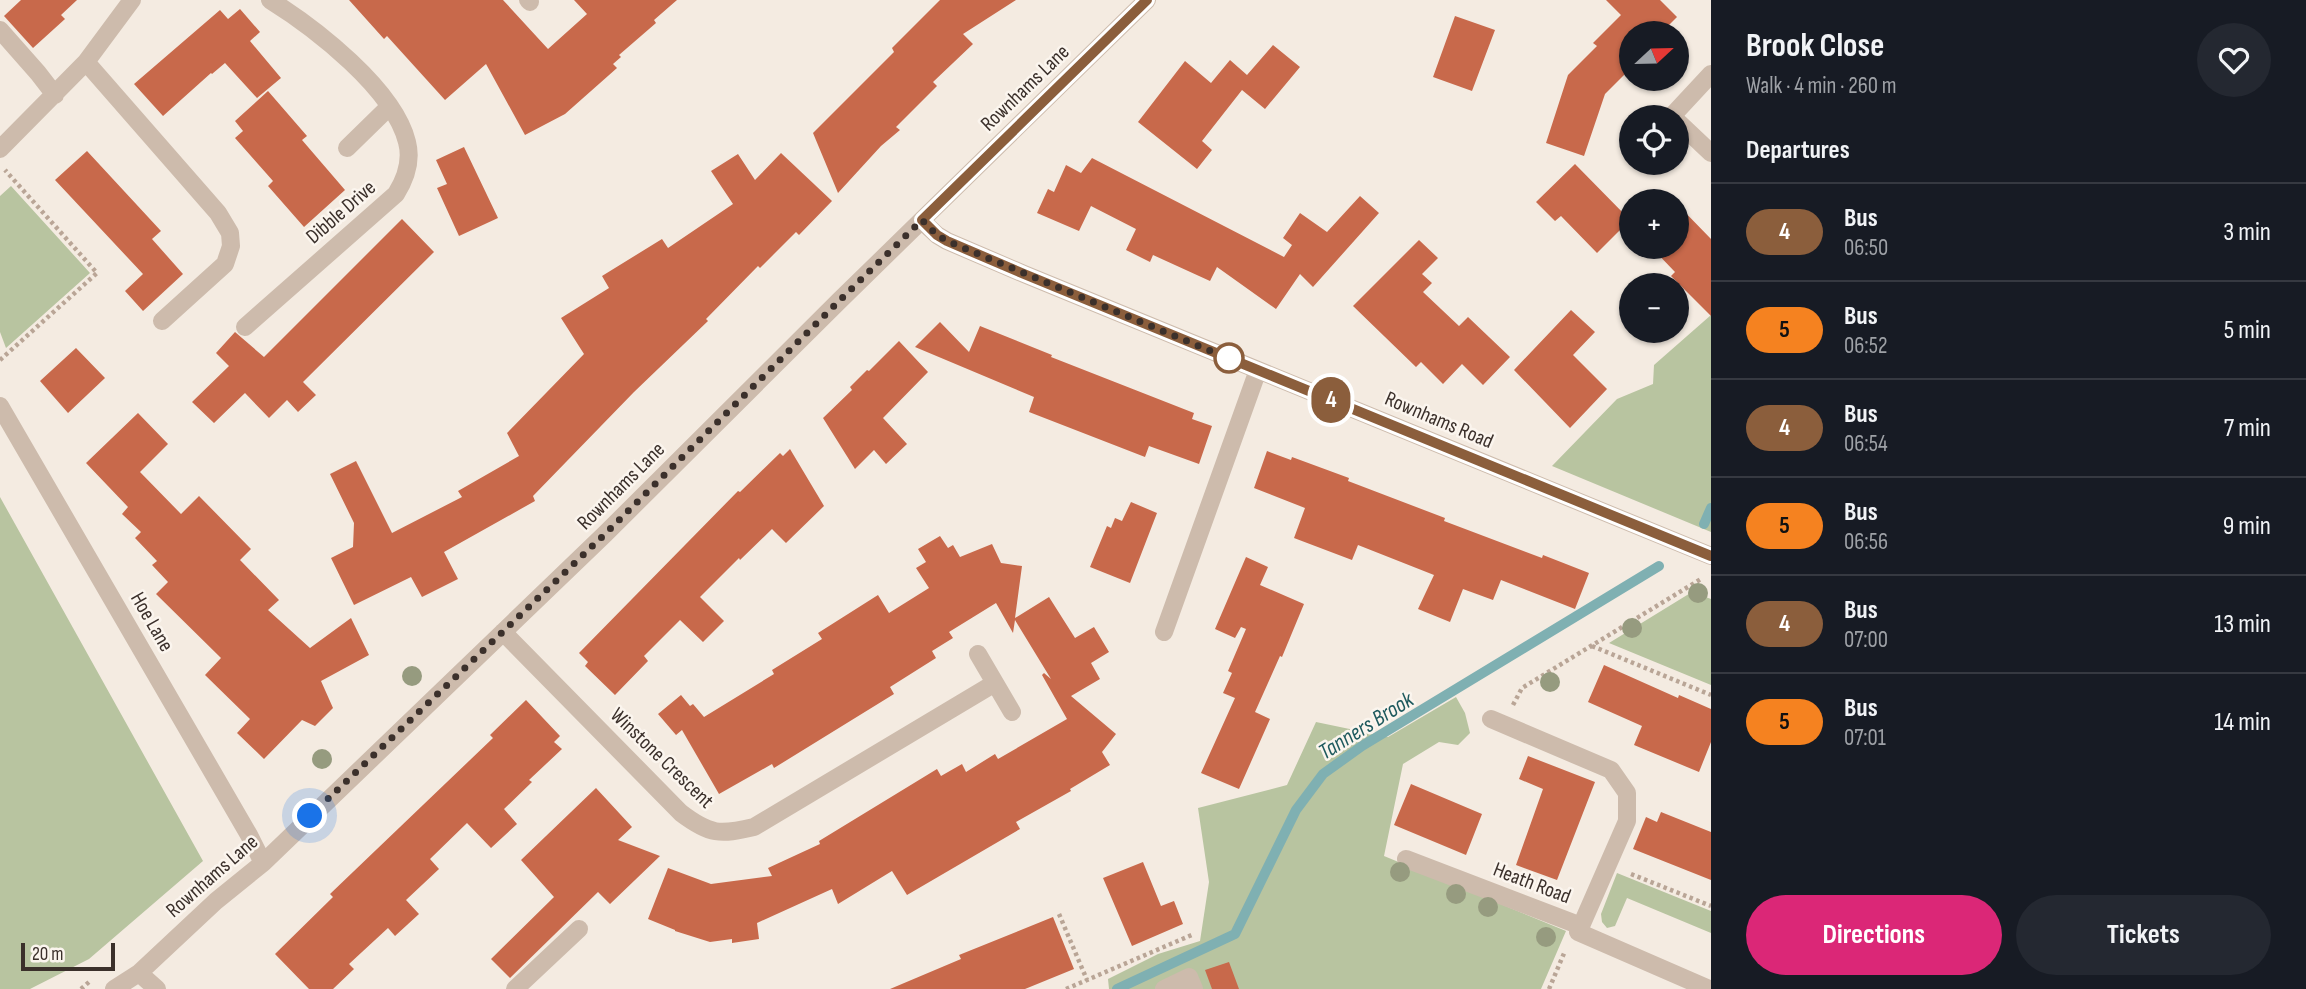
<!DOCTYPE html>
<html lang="en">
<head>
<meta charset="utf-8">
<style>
	body { margin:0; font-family:"Sofia Sans Condensed",sans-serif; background:#242831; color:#f1f3f6; height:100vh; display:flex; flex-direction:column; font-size:26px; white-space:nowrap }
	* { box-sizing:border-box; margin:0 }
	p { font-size:23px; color:#9ea1a6 }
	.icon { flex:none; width:38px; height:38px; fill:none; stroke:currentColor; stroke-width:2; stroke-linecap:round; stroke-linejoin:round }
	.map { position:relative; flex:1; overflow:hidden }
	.panel { display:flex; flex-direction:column; background:#171b24; width:595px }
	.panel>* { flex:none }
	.badge { padding:0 14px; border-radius:23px; font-size:24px; line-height:46px }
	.needle { width:46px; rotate:68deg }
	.buttons { position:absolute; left:1619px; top:21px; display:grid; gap:14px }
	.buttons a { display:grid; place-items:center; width:70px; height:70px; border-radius:50%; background:#171b24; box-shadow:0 2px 5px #0004; font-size:35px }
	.scale { position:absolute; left:21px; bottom:18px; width:94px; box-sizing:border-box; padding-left:7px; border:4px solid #3b302b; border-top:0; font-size:19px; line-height:24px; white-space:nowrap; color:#3b302b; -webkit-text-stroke:5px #fbf5ee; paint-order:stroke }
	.you { position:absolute; width:35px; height:35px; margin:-18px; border:5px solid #fff; border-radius:50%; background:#1a73e8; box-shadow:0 0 0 10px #1a73e833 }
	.map>.badge { position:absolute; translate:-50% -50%; box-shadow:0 0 0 4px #fff }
	h2 { padding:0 35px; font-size:26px; line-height:63px }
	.round { display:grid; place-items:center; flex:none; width:74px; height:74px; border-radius:37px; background:#242831 }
	.headline { display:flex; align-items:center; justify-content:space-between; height:119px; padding:0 35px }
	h1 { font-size:33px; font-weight:700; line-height:52px }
	.button { display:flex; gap:14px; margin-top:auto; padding:14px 35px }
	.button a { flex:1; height:80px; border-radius:42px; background:#db2777; color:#fff; font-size:28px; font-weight:700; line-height:80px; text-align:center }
	.button a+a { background:#242831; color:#f1f3f6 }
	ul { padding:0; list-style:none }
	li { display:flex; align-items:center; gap:21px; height:98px; padding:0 35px; border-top:2px solid #363941 }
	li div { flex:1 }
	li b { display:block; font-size:26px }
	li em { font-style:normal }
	li .badge { min-width:77px; font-weight:700; text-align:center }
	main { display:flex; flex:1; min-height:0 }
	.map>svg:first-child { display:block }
	.green { fill:#b8c4a0 }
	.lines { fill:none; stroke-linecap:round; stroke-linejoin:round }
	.stream { stroke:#7fb0b2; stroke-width:10 }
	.building { fill:#c8694b }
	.path { stroke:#b9a596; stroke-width:4.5; stroke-dasharray:3.5 3.5; stroke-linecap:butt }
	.minor { stroke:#cdbbac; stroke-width:18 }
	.tree { fill:#969b7f }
	.line-casing { stroke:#fff; stroke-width:16 }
	.line { stroke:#8b5e3c; stroke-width:10 }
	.walk { stroke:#3b302b; stroke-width:7; stroke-dasharray:0 12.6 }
	.stop-dot { fill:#fff; stroke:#8b5e3c; stroke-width:3.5 }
	.labels { text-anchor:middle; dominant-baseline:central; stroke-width:5; stroke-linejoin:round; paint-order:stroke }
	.street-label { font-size:21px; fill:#3b302b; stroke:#fbf5ee }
	.water-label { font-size:23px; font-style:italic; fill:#1f5a5e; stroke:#fbf5ee }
</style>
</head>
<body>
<main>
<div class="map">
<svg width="1711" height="989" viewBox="0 0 1711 989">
	<rect width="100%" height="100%" fill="#f4ebe1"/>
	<path class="green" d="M 11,186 L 90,273 L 6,348 L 0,332 L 0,196 Z
		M 1711,315 L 1711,532 L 1552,466 L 1617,399 L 1653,384 L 1654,365 Z
		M 0,497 L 203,861 L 89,959 L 30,989 L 0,989 Z
		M 1692,592 L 1711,599 L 1711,685 L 1609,643 Z
		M 1456,697 L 1465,713 L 1470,733 L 1458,745 L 1439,742 L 1403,764 L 1384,856 L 1566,931 L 1541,989 L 1109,989 L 1108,979 L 1158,954 L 1200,941 L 1209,882 L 1198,808 L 1287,785 L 1316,722 L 1388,737 Z
		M 1617,873 L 1711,911 L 1711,933 L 1627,898 L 1615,926 L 1607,928 L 1602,922 L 1601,914 Z"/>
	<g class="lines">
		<path class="stream" d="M 1704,524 L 1711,508
			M 1117,989 L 1235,934 L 1296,810 L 1323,774 L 1362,746 L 1659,566"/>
	</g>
	<path class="building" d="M 21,0 L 77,0 L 61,15 L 65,19 L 33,48 L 4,16 Z
		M 349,0 L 503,0 L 548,49 L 587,14 L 574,0 L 677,0 L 654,20 L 656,23 L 619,55 L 621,57 L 613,64 L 617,68 L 565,114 L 525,135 L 486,64 L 445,100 L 387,36 L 384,39 Z
		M 940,0 L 1016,0 L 963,34 L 973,44 L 933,82 L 937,86 L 896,127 L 900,130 L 881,146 L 838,193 L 813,133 L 894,52 L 892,48 Z
		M 1606,0 L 1660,0 L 1677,17 L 1661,33 L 1631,33 L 1631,68 L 1605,94 L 1584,156 L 1546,143 L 1568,75 L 1597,46 L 1593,43 L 1621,15 Z
		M 240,9 L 260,32 L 250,41 L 281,78 L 257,98 L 225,63 L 212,74 L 211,73 L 163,116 L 134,84 L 220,10 L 228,19 Z
		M 1455,16 L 1495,30 L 1472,91 L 1433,77 Z
		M 1273,45 L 1300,67 L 1265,109 L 1242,90 L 1202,141 L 1212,150 L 1197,169 L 1138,122 L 1185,61 L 1211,83 L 1230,60 L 1247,75 Z
		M 268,91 L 307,136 L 302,140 L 345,190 L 304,227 L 268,186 L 273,181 L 235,138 L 243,131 L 235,121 Z
		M 464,147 L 498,218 L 459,236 L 437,188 L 447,184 L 436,160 Z
		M 87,151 L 161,231 L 152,239 L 183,274 L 143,311 L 125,291 L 143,274 L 55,180 Z
		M 781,153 L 832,201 L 799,235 L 796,232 L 760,268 L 758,266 L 706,319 L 708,321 L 634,392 L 533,496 L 535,501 L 444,552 L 458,579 L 422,597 L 411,577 L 354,605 L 331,558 L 353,547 L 354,523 L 330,474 L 356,461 L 392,533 L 462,497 L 458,491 L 519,456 L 507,433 L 584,354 L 561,318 L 609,288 L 602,276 L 662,239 L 668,248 L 733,204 L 711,171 L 738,154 L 755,180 Z
		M 1092,158 L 1284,257 L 1292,245 L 1283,238 L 1300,213 L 1327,232 L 1360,196 L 1379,213 L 1313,287 L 1300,274 L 1276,309 L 1217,267 L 1210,281 L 1153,255 L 1150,262 L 1126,250 L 1136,229 L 1091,206 L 1079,231 L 1037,213 L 1048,189 L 1054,192 L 1066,165 L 1081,173 Z
		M 1575,164 L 1630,220 L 1597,253 L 1561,216 L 1555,221 L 1536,202 Z
		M 1676,203 L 1711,239 L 1711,316 L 1671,276 L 1675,272 L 1651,247 L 1676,247 Z
		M 402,219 L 434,252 L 303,382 L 316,395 L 298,412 L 287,400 L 269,418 L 245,393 L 214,423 L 192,402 L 229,366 L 216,353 L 235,332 L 264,357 Z
		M 1419,240 L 1438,258 L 1422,274 L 1432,283 L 1423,292 L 1459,326 L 1468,317 L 1510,357 L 1483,385 L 1462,364 L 1443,384 L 1421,362 L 1416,367 L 1353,306 Z
		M 1571,310 L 1595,332 L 1573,355 L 1607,389 L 1570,428 L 1514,370 Z
		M 940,322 L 969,352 L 980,326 L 1052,355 L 1051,357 L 1194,413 L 1192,419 L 1212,426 L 1199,464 L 1149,446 L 1145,457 L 1029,412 L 1034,397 L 915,347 Z
		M 899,341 L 928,372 L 883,418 L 907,444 L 886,464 L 874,450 L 855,469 L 823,418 L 852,390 L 850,387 L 867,370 L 869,371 Z
		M 76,348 L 105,378 L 68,413 L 40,381 Z
		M 138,413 L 168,444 L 140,472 L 181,514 L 199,496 L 251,549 L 240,560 L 279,600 L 268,610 L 310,648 L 351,618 L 369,655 L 321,681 L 333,708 L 315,726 L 302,720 L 264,759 L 237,733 L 250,719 L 205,675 L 221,658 L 156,594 L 168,582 L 152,565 L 157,561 L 135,538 L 141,532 L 122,514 L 128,507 L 86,463 Z
		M 790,449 L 824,506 L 786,543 L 772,529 L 740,560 L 739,558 L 700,597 L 724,621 L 703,642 L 680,620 L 644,656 L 648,661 L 615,695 L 585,666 L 588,662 L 579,653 L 738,491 L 740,492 L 780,453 L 783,456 Z
		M 1267,451 L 1291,460 L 1292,457 L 1349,478 L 1348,481 L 1445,518 L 1444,521 L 1542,558 L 1543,555 L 1589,573 L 1575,609 L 1501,580 L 1493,600 L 1463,589 L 1450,622 L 1418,609 L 1434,575 L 1358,545 L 1352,560 L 1294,538 L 1305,508 L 1254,488 Z
		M 1131,502 L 1157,513 L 1130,583 L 1090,567 L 1107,526 L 1111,528 L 1115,518 L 1122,521 Z
		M 940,536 L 948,548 L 953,545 L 960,557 L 992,544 L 1001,563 L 1022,566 L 1015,618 L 1049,597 L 1075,638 L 1094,627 L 1109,652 L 1091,663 L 1100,679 L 1071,696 L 1116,734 L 1102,752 L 1110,765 L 1070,789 L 1071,791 L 1016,822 L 1020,829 L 907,895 L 892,871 L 838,904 L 832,889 L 757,923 L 759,939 L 732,943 L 732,939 L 710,942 L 675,931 L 675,930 L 648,919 L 668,868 L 711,884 L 772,876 L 768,868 L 820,844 L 819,841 L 937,769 L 941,776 L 962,764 L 966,772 L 995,754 L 998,759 L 1067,719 L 1042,675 L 1044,673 L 1051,679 L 1015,620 L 1013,633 L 996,603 L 949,632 L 953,638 L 932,651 L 936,658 L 890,687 L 894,694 L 774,768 L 772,764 L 719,794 L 682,730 L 676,735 L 658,714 L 681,695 L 690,706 L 693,704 L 704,717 L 774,674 L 772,670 L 822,639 L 818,633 L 878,595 L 889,613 L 929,588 L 916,568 L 926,562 L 918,549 Z
		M 1246,557 L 1268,567 L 1260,585 L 1304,604 L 1282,657 L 1280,656 L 1255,712 L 1270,719 L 1239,789 L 1201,773 L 1235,698 L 1223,693 L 1232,673 L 1228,671 L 1246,629 L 1241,627 L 1235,638 L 1215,629 Z
		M 1604,665 L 1678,698 L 1679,695 L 1711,709 L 1711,742 L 1699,772 L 1634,745 L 1642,726 L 1588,702 Z
		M 526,700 L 560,736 L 554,742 L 562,749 L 529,780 L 532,782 L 504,809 L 517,824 L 491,848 L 467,823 L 430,859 L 439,869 L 406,900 L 419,914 L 395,936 L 388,928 L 349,964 L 354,969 L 333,989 L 309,989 L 275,954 L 333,897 L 330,894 L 493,738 L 490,735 Z
		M 1528,756 L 1595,782 L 1557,880 L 1516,865 L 1543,789 L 1519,779 Z
		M 1411,784 L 1482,814 L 1466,855 L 1394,825 Z
		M 596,788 L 632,827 L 618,840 L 660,856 L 610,904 L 598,892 L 510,978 L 491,959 L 554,897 L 521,860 Z
		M 1661,812 L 1711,832 L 1711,880 L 1633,849 L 1646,817 L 1657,822 Z
		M 1143,862 L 1161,906 L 1174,901 L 1183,924 L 1132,946 L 1103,878 Z
		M 1053,917 L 1074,969 L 1025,989 L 890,989 L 961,959 L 959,955 Z
		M 1229,962 L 1239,989 L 1212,989 L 1205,970 Z"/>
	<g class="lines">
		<path class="path" d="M 0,360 L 97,273 L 5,170
			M 1592,646 L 1711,695
			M 1513,705 L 1522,688 L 1701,579
			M 1631,874 L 1711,906
			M 1059,914 L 1087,980
			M 81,989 L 89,982
			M 1066,989 L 1194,934
			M 1549,989 L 1565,951"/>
		<path class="minor" d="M 528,0 L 530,2
			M 0,30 L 38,73 L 55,95
			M 86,62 L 218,213 L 230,233 L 231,246 L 225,264 L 162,321
			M 1671,117 L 1711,74
			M 1676,120 L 1711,153
			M 347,148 L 390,106
			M 0,149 L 86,62 L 132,0
			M 922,221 L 937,235 L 947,241 L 1024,274 L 1711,556
			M 245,327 L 396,194 C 406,178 412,161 407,142 C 394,89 315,28 270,0
			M 0,406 L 249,835 L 263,863
			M 503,632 L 681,813 C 710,835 720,835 754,827 L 995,683 L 1012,712
			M 1164,632 L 1258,370
			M 978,654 L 995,683
			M 1491,719 L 1611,770 L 1627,793 L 1627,821 L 1581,926
			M 1406,859 L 1581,926 L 1578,932 L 1709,989
			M 139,973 L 157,989
			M 114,989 L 139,973 L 216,901 L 263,863 L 605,534 L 839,301 L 1147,0
			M 515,989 L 579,929
			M 1164,989 L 1189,977 L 1194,989"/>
	</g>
	<g class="tree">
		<circle cx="1698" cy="593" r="10"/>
		<circle cx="1632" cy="628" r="10"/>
		<circle cx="412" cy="676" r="10"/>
		<circle cx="1550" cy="682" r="10"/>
		<circle cx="322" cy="759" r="10"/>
		<circle cx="1400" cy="872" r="10"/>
		<circle cx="1456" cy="894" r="10"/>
		<circle cx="1488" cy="907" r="10"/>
		<circle cx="1546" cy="937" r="10"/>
	</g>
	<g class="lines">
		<defs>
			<path id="line" d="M 1147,0 L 922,220 L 937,235 L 947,241 L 1024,274 L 1711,556"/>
		</defs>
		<use href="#line" class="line-casing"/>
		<use href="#line" class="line"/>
		<path class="walk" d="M 310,816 L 605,534 L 839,301 L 922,220 L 937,235 L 947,241 L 1230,359 L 1229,358"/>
	</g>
	<circle class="stop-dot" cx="1229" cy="358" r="14"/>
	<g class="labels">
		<g class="street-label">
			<text transform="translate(1025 88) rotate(-44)">Rownhams Lane</text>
			<text transform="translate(341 212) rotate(-41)">Dibble Drive</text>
			<text transform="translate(1439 420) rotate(23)">Rownhams Road</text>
			<text transform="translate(621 486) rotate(-45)">Rownhams Lane</text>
			<text transform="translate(152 622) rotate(60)">Hoe Lane</text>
			<text transform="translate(662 758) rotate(44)">Winstone Crescent</text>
			<text transform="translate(212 876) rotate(-41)">Rownhams Lane</text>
			<text transform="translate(1532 883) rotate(21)">Heath Road</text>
		</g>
		<g class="water-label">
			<text transform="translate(1366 726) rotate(-32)">Tanners Brook</text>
		</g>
	</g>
</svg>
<div class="buttons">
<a><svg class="needle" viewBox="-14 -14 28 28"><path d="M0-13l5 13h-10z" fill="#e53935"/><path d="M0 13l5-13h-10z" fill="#9ea1a6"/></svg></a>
<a><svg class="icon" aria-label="locate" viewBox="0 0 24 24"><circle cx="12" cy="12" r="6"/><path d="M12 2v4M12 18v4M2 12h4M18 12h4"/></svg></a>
<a>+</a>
<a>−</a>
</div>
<div class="scale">20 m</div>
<div class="you" style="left:310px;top:816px"></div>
<b class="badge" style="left:1331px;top:400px;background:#8b5e3c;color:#fff">4</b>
</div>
<section class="panel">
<div class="headline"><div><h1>Brook Close</h1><p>Walk · 4 min · 260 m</p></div><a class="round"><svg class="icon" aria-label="heart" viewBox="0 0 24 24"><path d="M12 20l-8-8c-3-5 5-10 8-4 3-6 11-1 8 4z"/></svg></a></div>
<h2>Departures</h2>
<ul>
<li><span class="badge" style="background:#8b5e3c;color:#fff">4</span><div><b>Bus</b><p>06:50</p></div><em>3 min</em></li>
<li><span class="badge" style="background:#f58220;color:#111">5</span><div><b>Bus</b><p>06:52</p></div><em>5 min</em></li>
<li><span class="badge" style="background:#8b5e3c;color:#fff">4</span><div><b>Bus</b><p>06:54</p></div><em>7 min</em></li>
<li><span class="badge" style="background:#f58220;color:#111">5</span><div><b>Bus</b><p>06:56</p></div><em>9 min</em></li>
<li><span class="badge" style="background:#8b5e3c;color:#fff">4</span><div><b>Bus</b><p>07:00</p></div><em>13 min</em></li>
<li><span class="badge" style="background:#f58220;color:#111">5</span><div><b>Bus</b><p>07:01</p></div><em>14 min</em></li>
</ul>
<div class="button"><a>Directions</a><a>Tickets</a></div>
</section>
</main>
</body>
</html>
